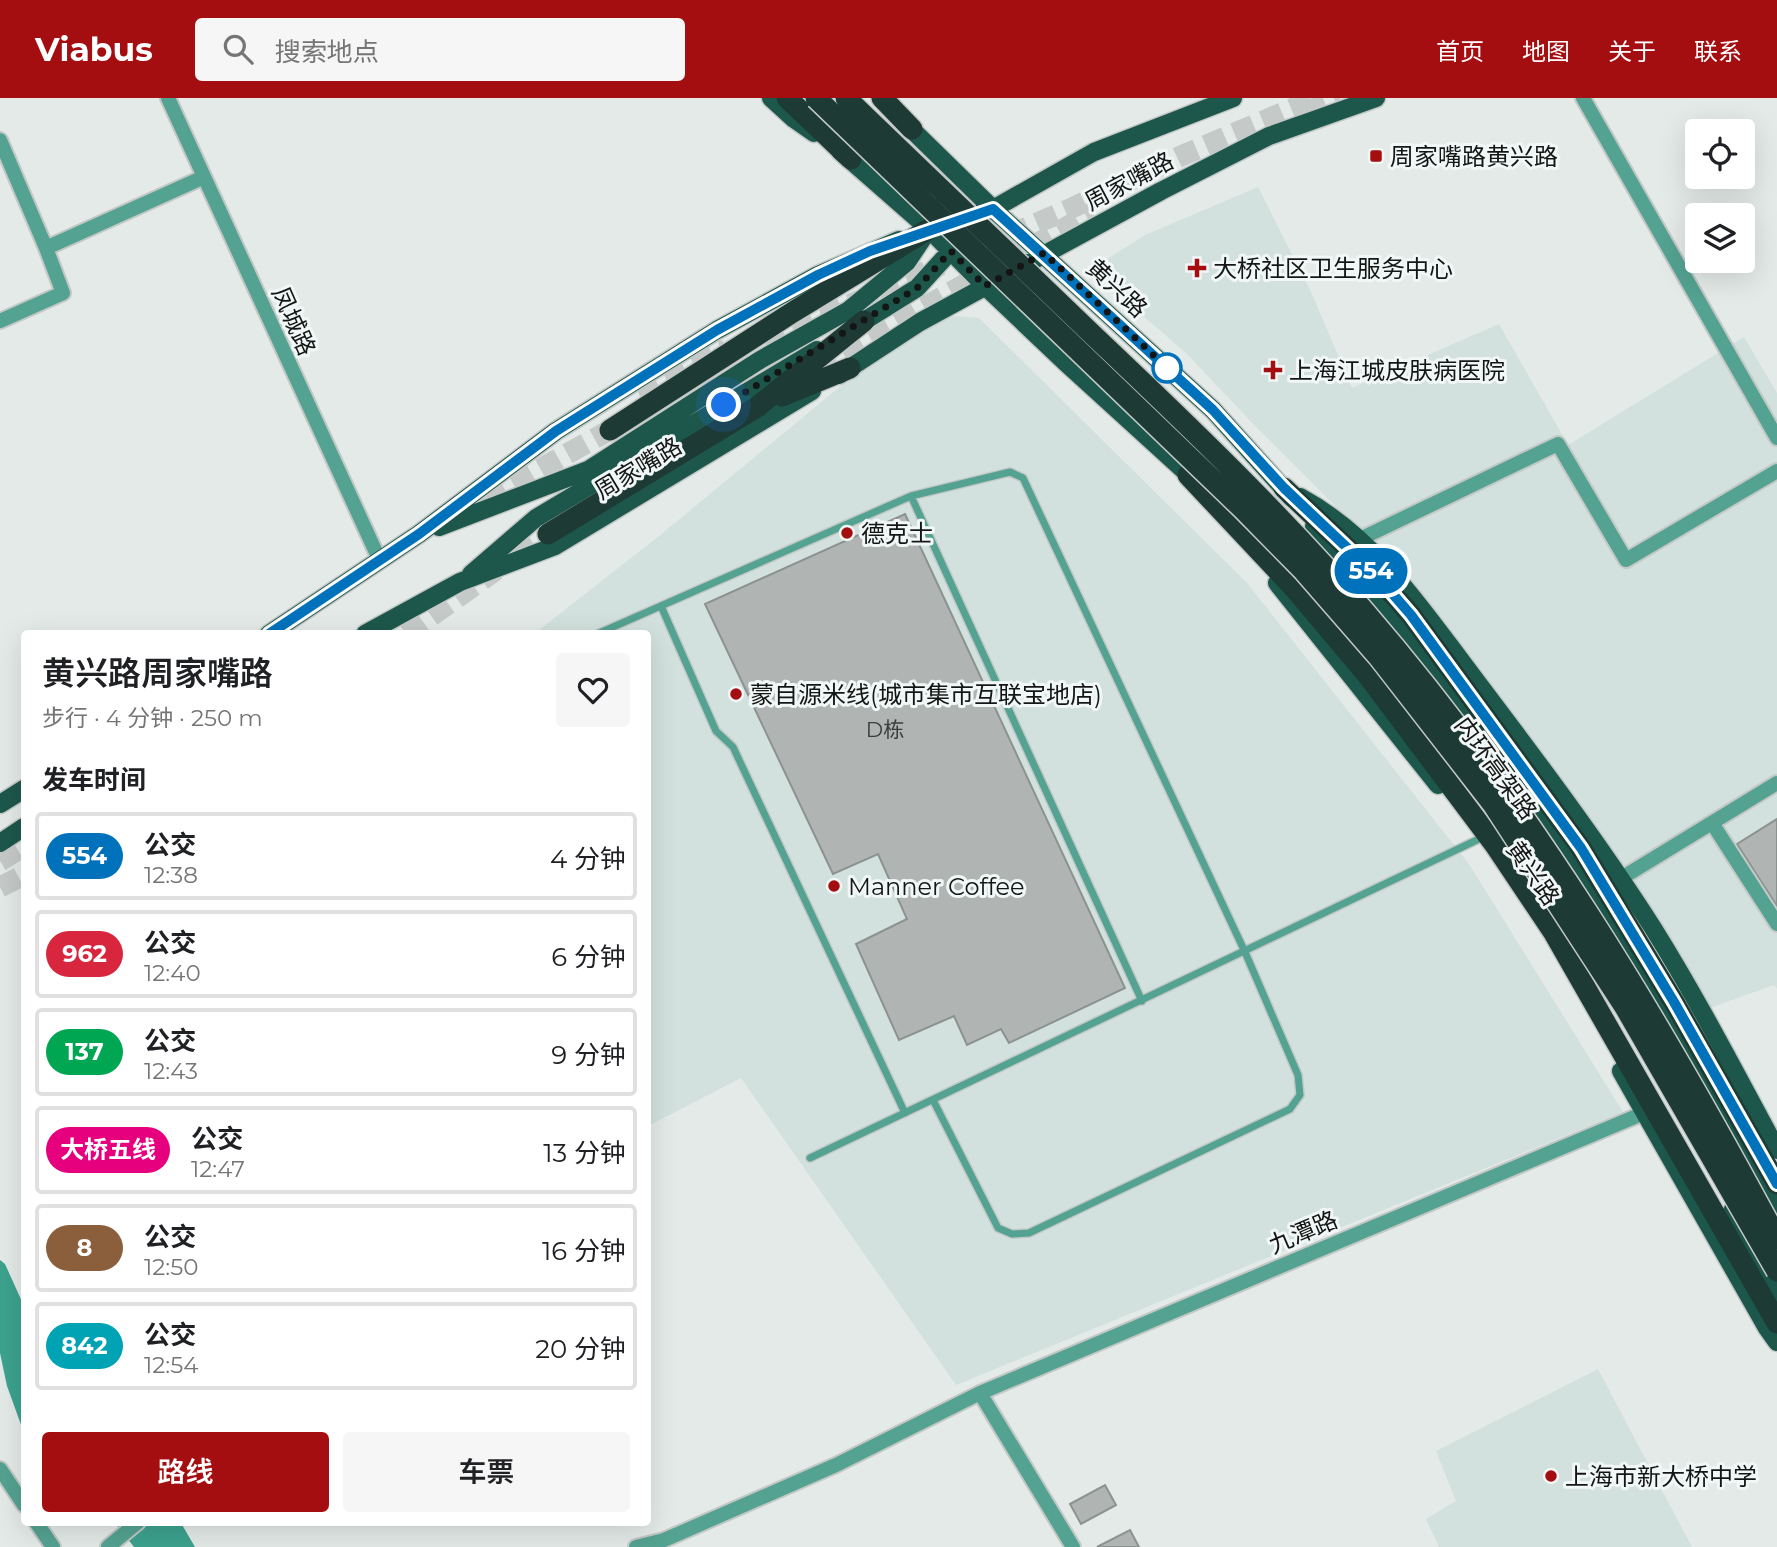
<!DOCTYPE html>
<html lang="zh">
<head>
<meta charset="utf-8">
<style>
	body { margin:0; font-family:Montserrat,"Noto Sans SC",sans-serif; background:#f6f6f6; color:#202124; height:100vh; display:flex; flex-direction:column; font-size:26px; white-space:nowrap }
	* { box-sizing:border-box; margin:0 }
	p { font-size:23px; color:#757577 }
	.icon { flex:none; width:38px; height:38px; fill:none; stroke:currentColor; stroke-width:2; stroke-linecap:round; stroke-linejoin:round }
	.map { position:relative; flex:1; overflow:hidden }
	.sheet { position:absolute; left:21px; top:532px; width:630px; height:896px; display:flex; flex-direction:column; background:#fff; border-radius:7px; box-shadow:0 7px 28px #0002 }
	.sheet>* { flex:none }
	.badge { padding:0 14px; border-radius:23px; font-size:24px; line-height:46px }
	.fabs { position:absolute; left:1685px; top:21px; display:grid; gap:14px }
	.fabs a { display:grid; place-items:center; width:70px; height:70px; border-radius:7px; background:#fff; box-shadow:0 7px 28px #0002; font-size:35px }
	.you { position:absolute; width:35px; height:35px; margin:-18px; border:5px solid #fff; border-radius:50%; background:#1a73e8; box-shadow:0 0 0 10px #1a73e833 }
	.map>.badge { position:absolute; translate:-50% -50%; box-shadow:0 0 0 4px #fff }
	h2 { padding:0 21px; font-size:26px; line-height:63px }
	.round { display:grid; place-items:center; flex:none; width:74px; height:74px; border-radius:7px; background:#f6f6f6 }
	.summary { display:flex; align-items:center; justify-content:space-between; height:119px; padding:0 21px }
	h1 { font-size:33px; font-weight:600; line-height:52px }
	.cta { display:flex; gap:14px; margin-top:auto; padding:14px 21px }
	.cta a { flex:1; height:80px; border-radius:7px; background:#a50e11; color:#fff; font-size:28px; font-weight:600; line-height:80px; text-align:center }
	.cta a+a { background:#f6f6f6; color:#202124 }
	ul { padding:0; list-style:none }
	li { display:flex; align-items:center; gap:21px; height:88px; margin:0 14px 10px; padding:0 7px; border:4px solid #e0e0e0; border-radius:7px }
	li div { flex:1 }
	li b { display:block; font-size:26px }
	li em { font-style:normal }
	li .badge { min-width:77px; font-weight:700; text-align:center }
	header { display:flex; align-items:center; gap:42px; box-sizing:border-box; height:98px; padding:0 35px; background:#a50e11; color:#fff }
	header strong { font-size:33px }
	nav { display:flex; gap:38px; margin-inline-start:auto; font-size:24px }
	.search { width:490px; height:63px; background:#f6f6f6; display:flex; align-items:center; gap:18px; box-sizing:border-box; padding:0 24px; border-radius:7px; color:#757577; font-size:26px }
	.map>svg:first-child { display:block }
	.built { fill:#d2e1dd }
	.water { fill:#3ca28e }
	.building { fill:#b0b5b4; stroke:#8c9290; stroke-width:2 }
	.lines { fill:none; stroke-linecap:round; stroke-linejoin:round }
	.highway-tunnel { stroke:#c5cac8; stroke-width:21; stroke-dasharray:21 10; stroke-linecap:butt }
	.lane-casing { stroke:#c3c8c6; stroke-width:10 }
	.street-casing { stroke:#c3c8c6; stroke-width:18 }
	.primary-casing { stroke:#c3c8c6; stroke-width:21 }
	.highway-casing { stroke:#c3c8c6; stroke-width:24 }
	.lane { stroke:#54a291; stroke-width:7 }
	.street { stroke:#54a291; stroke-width:14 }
	.primary { stroke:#1d574b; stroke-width:18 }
	.highway { stroke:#1d3a34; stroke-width:21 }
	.highway-bridge-casing { stroke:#c3c8c6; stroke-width:24; stroke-linecap:butt }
	.highway-bridge { stroke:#1d3a34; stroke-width:21 }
	.line-casing { stroke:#fff; stroke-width:16 }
	.line { stroke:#0072bc; stroke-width:10 }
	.walk { stroke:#141615; stroke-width:7; stroke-dasharray:0 12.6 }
	.poi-dot { fill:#a50e11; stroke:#f1f7f6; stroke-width:2.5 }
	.stop-dot { fill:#fff; stroke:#0072bc; stroke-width:3.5 }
	.labels { text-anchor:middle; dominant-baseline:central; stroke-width:6; stroke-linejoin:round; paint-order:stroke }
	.number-label { font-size:21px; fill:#3b3e3d }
	.poi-label { font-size:24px; fill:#141615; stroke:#f1f7f6; text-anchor:start }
	.street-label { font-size:24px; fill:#141615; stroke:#f1f7f6 }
</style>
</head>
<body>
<header>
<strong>Viabus</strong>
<div class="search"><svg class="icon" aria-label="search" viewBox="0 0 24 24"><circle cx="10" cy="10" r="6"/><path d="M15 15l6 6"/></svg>搜索地点</div>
<nav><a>首页</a><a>地图</a><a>关于</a><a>联系</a></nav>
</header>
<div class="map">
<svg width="1777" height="1449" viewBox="0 0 1777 1449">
	<rect width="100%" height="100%" fill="#e4eae8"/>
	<path class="built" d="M 1258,89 L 1312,196 L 1352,290 L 1499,226 L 1568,347 L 1744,239 L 1777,295 L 1777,891 L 1774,887 L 1707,911 L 1372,445 L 1258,331 L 1186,255 L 1097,178 L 1095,172 L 1096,168 L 1145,137 Z
		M 928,216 L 979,220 L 1247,485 L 1469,766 L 1623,1014 L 956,1287 L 741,980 L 648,1028 L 648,536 L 534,536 L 659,438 Z
		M 1598,1271 L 1692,1449 L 1439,1449 L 1426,1421 L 1456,1403 L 1436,1353 Z"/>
	<path class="water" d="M 0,1162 L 5,1166 L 24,1208 L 24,1335 L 7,1288 L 0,1255 Z
		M 115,1425 L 181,1425 L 195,1449 L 134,1449 Z"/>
	<path class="building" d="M 905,416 L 1125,890 L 1009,945 L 1001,931 L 967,947 L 954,918 L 899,942 L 856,846 L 907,821 L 878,756 L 833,776 L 705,506 Z
		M 1777,721 L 1777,808 L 1737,746 Z
		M 1105,1387 L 1116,1407 L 1081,1426 L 1070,1406 Z
		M 1130,1432 L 1139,1449 L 1097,1449 Z"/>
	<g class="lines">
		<path class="highway-tunnel" d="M 1306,14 L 1340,0
			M 980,150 L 1074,109 L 1181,58 L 1317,0
			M 763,239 L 842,210 L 941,167
			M 816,270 L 1093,114
			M 636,290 L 675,271 L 726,252
			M 459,416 L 610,332
			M 486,468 L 561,423
			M 406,536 L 496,472
			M 0,763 L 24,748
			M 0,789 L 24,777"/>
		<defs>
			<path id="lane" d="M 911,398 L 1142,903
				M 661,508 L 716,633 L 733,649 L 905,1015
				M 597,536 L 911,398 L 1010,374 L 1023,380 L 1245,854 L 1298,977 L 1300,997 L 1290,1011 L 1029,1135 L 1012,1136 L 998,1130 L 933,1002
				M 810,1060 L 1479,741"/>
			<path id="street" d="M 168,0 L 380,463
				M 1583,0 L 1777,340
				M 0,42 L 46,150 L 204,79
				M 0,223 L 63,195 L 46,150
				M 1360,441 L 1558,346 L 1626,462 L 1777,373
				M 1712,725 L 1777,826
				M 1620,781 L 1777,685
				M 980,1295 L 1073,1449
				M 0,1371 L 24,1407
				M 36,1424 L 53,1449
				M 108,1449 L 138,1424
				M 636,1449 L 664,1442 L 836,1367 L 980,1295 L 1644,1015"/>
			<path id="primary" d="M 771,0 L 794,21 L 814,35
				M 903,23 L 993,111 L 1213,312 L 1292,400
				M 840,53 L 929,131 L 985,188 L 1066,265 L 1199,386
				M 982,114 L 993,111 L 1094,54 L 1233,0
				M 853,230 L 917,190 L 958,145
				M 839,277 L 920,224 L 1161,93 L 1269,38 L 1376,0
				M 1300,399 C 1376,440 1423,513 1474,580 C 1536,662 1598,744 1653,830 C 1698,902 1737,978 1777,1052
				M 1314,428 L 1433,568 L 1578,772 L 1639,870 L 1777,1113
				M 439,429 L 588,372 L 760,262 L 849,212 L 907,164 L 927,134
				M 471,476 L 536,420 L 817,252
				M 1277,485 L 1438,687
				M 269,536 L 419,436 L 556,333 L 717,232 L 818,177 L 899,142
				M 365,536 L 460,484 L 555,448 L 812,293
				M 0,706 L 24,691
				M 0,745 L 24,729
				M 1621,973 L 1767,1230 L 1777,1244
				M 1732,1113 L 1777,1200"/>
			<path id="highway" d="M 787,0 L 851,61
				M 882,0 L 912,31
				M 782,298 L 850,270
				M 610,332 L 793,214 L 929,131
				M 1188,377 L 1295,491 L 1369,579 L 1495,747 L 1554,835 L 1777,1225
				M 1284,390 L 1378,479 L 1411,517 L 1581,750 L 1674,904 L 1777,1086
				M 548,436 L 757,309 L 864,223"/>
		</defs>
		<use href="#lane" class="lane-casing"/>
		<use href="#street" class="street-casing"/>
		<use href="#primary" class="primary-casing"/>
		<use href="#highway" class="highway-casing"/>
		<use href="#lane" class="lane"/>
		<use href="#street" class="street"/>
		<use href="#primary" class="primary"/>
		<use href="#highway" class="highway"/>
		<defs>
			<path id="highway-bridge" d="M 816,0 L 1242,410 L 1304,473 L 1378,558 L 1493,706 L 1625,909 L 1777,1173
				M 846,0 C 928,79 1011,158 1093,237 C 1187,326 1280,415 1364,513 C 1529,704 1659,920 1777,1141"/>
		</defs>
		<use href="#highway-bridge" class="highway-bridge-casing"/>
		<use href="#highway-bridge" class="highway-bridge"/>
	</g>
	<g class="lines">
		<defs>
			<path id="line" d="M 269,536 L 419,436 L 556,333 L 717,232 L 818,177 L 870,153 L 993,111 L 1213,312 L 1284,390 L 1378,479 L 1411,517 L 1581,750 L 1674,904 L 1777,1086"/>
		</defs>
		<use href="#line" class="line-casing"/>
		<use href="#line" class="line"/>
		<path class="walk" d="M 724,307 L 917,190 L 951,153 L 985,188 L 1044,155 L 1176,278 L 1167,270"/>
	</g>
	<g class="poi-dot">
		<rect x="1369" y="51" width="14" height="14" rx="3.5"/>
		<path d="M1193.5 159.5h7v7h7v7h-7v7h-7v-7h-7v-7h7z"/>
		<path d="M1269.5 261.5h7v7h7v7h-7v7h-7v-7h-7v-7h7z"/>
		<circle cx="847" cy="435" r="7"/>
		<circle cx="736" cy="596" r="7"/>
		<circle cx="834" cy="788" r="7"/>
		<circle cx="1551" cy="1378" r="7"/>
	</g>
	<circle class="stop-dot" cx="1167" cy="270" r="14"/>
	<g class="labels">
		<g class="number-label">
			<text x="885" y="631">D栋</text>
		</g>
		<g class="poi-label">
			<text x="1390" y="58">周家嘴路黄兴路</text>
			<text x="1213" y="170">大桥社区卫生服务中心</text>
			<text x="1289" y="272">上海江城皮肤病医院</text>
			<text x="861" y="435">德克士</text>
			<text x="750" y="596">蒙自源米线(城市集市互联宝地店)</text>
			<text x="848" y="788">Manner Coffee</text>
			<text x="1565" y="1378">上海市新大桥中学</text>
		</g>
		<g class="street-label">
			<text transform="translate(1129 83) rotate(-28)">周家嘴路</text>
			<text transform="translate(1117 190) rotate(43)">黄兴路</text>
			<text transform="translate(294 223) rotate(66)">凤城路</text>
			<text transform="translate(638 370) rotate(-31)">周家嘴路</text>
			<text transform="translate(1496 670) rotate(54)">内环高架路</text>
			<text transform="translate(1533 775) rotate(55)">黄兴路</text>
			<text transform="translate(1303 1134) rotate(-23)">九潭路</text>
		</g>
	</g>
</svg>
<div class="fabs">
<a><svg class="icon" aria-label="locate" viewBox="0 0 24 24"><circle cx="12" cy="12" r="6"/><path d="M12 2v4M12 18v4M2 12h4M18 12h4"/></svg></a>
<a><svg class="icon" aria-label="layers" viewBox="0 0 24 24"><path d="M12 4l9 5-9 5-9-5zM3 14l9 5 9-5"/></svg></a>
</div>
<div class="you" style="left:724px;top:307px"></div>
<b class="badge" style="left:1371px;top:473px;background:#0072bc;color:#fff">554</b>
<section class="sheet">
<div class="summary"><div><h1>黄兴路周家嘴路</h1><p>步行 · 4 分钟 · 250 m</p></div><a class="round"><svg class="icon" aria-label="heart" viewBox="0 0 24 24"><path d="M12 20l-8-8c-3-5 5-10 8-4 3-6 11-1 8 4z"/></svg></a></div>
<h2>发车时间</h2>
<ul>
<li><span class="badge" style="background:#0072bc;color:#fff">554</span><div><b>公交</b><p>12:38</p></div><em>4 分钟</em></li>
<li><span class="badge" style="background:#d7263d;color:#fff">962</span><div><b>公交</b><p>12:40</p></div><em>6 分钟</em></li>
<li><span class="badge" style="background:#00a651;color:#fff">137</span><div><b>公交</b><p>12:43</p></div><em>9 分钟</em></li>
<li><span class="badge" style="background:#e6007e;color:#fff">大桥五线</span><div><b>公交</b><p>12:47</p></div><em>13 分钟</em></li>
<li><span class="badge" style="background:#8b5e3c;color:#fff">8</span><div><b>公交</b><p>12:50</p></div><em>16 分钟</em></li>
<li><span class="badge" style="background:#00a3b4;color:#fff">842</span><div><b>公交</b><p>12:54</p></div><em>20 分钟</em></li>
</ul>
<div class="cta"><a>路线</a><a>车票</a></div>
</section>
</div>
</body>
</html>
